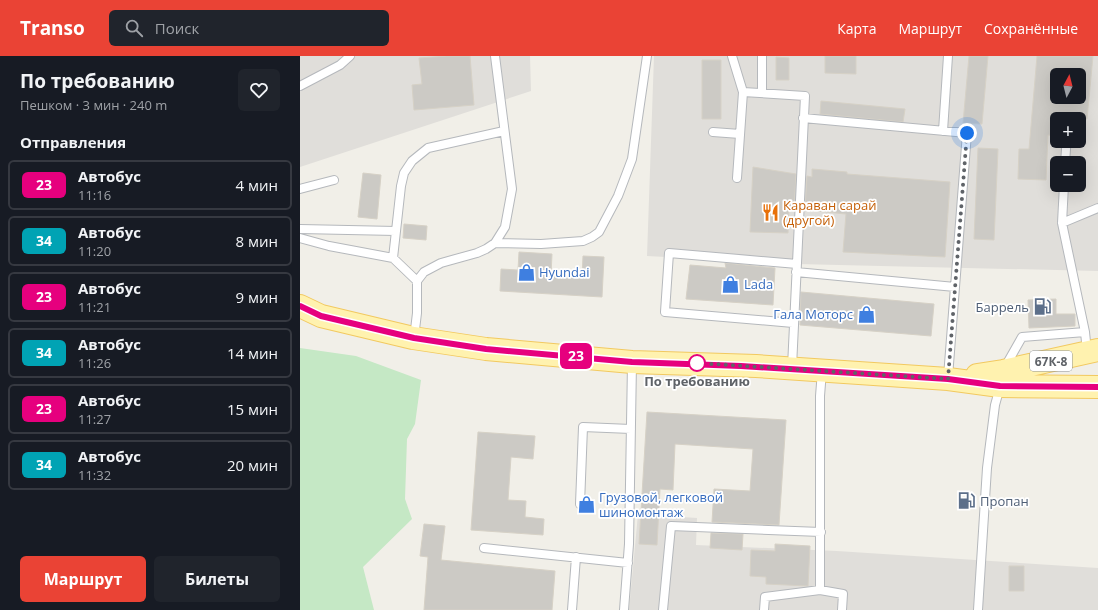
<!DOCTYPE html>
<html lang="ru">
<head>
<meta charset="utf-8">
<style>
	body { margin:0; font-family:"Open Sans",sans-serif; background:#20242c; color:#f1f3f6; height:100vh; display:flex; flex-direction:column; font-size:15px; white-space:nowrap }
	* { box-sizing:border-box; margin:0 }
	p { font-size:13px; color:#9ea1a6 }
	.icon { flex:none; width:22px; height:22px; fill:none; stroke:currentColor; stroke-width:2; stroke-linecap:round; stroke-linejoin:round }
	.map { position:relative; flex:1; overflow:hidden }
	.panel { display:flex; flex-direction:column; background:#171b24; width:300px }
	.panel>* { flex:none }
	.badge { padding:0 8px; border-radius:6px; font-size:14px; line-height:26px }
	.needle { width:26px; rotate:7deg }
	.controls { position:absolute; left:750px; top:12px; display:grid; gap:8px }
	.controls a { display:grid; place-items:center; width:36px; height:36px; border-radius:6px; background:#171b24; box-shadow:0 4px 16px #0002; font-size:20px }
	.you { position:absolute; width:20px; height:20px; margin:-10px; border:3px solid #fff; border-radius:50%; background:#1a73e8; box-shadow:0 0 0 6px #1a73e833 }
	.map>.badge { position:absolute; translate:-50% -50%; box-shadow:0 0 0 2px #fff }
	h2 { padding:0 20px; font-size:15px; line-height:36px }
	.round { display:grid; place-items:center; flex:none; width:42px; height:42px; border-radius:6px; background:#20242c }
	.summary { display:flex; align-items:center; justify-content:space-between; height:68px; padding:0 20px }
	h1 { font-size:19px; font-weight:700; line-height:30px }
	.cta { display:flex; gap:8px; margin-top:auto; padding:8px 20px }
	.cta a { flex:1; height:46px; border-radius:6px; background:#ea4335; color:#fff; font-size:16px; font-weight:700; line-height:46px; text-align:center }
	.cta a+a { background:#20242c; color:#f1f3f6 }
	ul { padding:0; list-style:none }
	li { display:flex; align-items:center; gap:12px; height:50px; margin:0 8px 6px; padding:0 12px; border:2px solid #363941; border-radius:6px }
	li div { flex:1 }
	li b { display:block; font-size:15px }
	li em { font-style:normal }
	li .badge { min-width:44px; font-weight:700; text-align:center }
	header { display:flex; align-items:center; gap:24px; box-sizing:border-box; height:56px; padding:0 20px; background:#ea4335; color:#fff }
	header strong { font-size:19px }
	nav { display:flex; gap:22px; margin-inline-start:auto; font-size:14px }
	.search { width:280px; height:36px; background:#20242c; display:flex; align-items:center; gap:10px; box-sizing:border-box; padding:0 14px; border-radius:6px; color:#9ea1a6; font-size:15px }
	main { display:flex; flex:1; min-height:0 }
	.map>svg:first-child { display:block }
	.industrial { fill:#e0deda; fill-rule:evenodd }
	.green { fill:#c5e8c5 }
	.building { fill:#cccac5; stroke:#d6d1c6; fill-rule:evenodd }
	.lines { fill:none; stroke-linecap:round; stroke-linejoin:round }
	.service-casing { stroke:#b5b8bc; stroke-width:10 }
	.primary-casing { stroke:#f2c960; stroke-width:24 }
	.service { stroke:#fff; stroke-width:8 }
	.primary { stroke:#fff2af; stroke-width:22 }
	.line-casing { stroke:#fff; stroke-width:9 }
	.line { stroke:#e6007e; stroke-width:6 }
	.walk { stroke:#5f6368; stroke-width:4; stroke-dasharray:0 7.2 }
	.stop-dot { fill:#fff; stroke:#e6007e; stroke-width:2 }
	.labels { text-anchor:middle; dominant-baseline:central; stroke-width:3.5; stroke-linejoin:round; paint-order:stroke }
	.shield { fill:#fff; stroke:#8f9295; stroke-width:1 }
	.shield-label { font-size:12px; font-weight:bold; fill:#5f6368 }
	.food-label { font-size:13px; fill:#c56008; stroke:#fff; text-anchor:start }
	.shop-label { font-size:13px; fill:#366cbe; stroke:#fff; text-anchor:start }
	.service-label { font-size:13px; fill:#4e5e75; stroke:#fff; text-anchor:end }
	.stop-label { font-size:13px; font-weight:bold; fill:#5f6368; stroke:#fff }
</style>
</head>
<body>
<header>
<strong>Transo</strong>
<div class="search"><svg class="icon" aria-label="search" viewBox="0 0 24 24"><circle cx="10" cy="10" r="6"/><path d="M15 15l6 6"/></svg>Поиск</div>
<nav><a>Карта</a><a>Маршрут</a><a>Сохранённые</a></nav>
</header>
<main>
<section class="panel">
<div class="summary"><div><h1>По требованию</h1><p>Пешком · 3 мин · 240 m</p></div><a class="round"><svg class="icon" aria-label="heart" viewBox="0 0 24 24"><path d="M12 20l-8-8c-3-5 5-10 8-4 3-6 11-1 8 4z"/></svg></a></div>
<h2>Отправления</h2>
<ul>
<li><span class="badge" style="background:#e6007e;color:#fff">23</span><div><b>Автобус</b><p>11:16</p></div><em>4 мин</em></li>
<li><span class="badge" style="background:#00a3b4;color:#fff">34</span><div><b>Автобус</b><p>11:20</p></div><em>8 мин</em></li>
<li><span class="badge" style="background:#e6007e;color:#fff">23</span><div><b>Автобус</b><p>11:21</p></div><em>9 мин</em></li>
<li><span class="badge" style="background:#00a3b4;color:#fff">34</span><div><b>Автобус</b><p>11:26</p></div><em>14 мин</em></li>
<li><span class="badge" style="background:#e6007e;color:#fff">23</span><div><b>Автобус</b><p>11:27</p></div><em>15 мин</em></li>
<li><span class="badge" style="background:#00a3b4;color:#fff">34</span><div><b>Автобус</b><p>11:32</p></div><em>20 мин</em></li>
</ul>
<div class="cta"><a>Маршрут</a><a>Билеты</a></div>
</section>
<div class="map">
<svg width="798" height="554" viewBox="0 0 798 554">
	<rect width="100%" height="100%" fill="#f1efe8"/>
	<path class="industrial" d="M 0,0 L 230,0 L 231,35 L 0,111 Z
		M 354,0 L 798,0 L 798,215 L 497,208 L 347,200 ZM 757,19 L 779,19 L 779,41 L 757,41 ZM 757,63 L 779,63 L 779,85 L 757,85 ZM 757,107 L 779,107 L 779,129 L 757,129 Z
		M 338,458 L 397,462 L 396,489 L 537,495 L 798,512 L 798,554 L 329,554 Z"/>
	<path class="green" d="M 0,292 L 56,300 L 121,324 L 115,368 L 107,383 L 105,443 L 112,463 L 63,511 L 74,554 L 0,554 Z"/>
	<path class="building" d="M 147,0 L 170,0 L 174,49 L 114,54 L 112,29 L 122,28 L 119,2 Z
		M 525,0 L 556,0 L 556,18 L 525,17 Z
		M 669,0 L 688,0 L 682,68 L 663,67 Z
		M 737,0 L 793,0 L 787,63 L 757,63 L 757,80 L 748,79 L 746,124 L 718,123 L 719,93 L 729,93 ZM 757,19 L 779,19 L 779,41 L 757,41 Z
		M 476,1 L 489,2 L 489,24 L 476,24 Z
		M 402,4 L 421,4 L 421,63 L 402,63 Z
		M 521,45 L 605,53 L 603,66 L 520,58 Z
		M 678,92 L 698,93 L 694,184 L 674,183 Z
		M 453,111 L 496,118 L 494,153 L 489,152 L 488,177 L 450,176 Z
		M 512,113 L 547,116 L 547,118 L 650,126 L 645,201 L 543,196 L 546,158 L 505,154 L 507,120 L 512,121 Z
		M 63,117 L 81,119 L 77,163 L 58,161 Z
		M 104,168 L 127,170 L 126,184 L 103,182 Z
		M 219,196 L 252,198 L 251,219 L 282,221 L 283,200 L 304,201 L 302,241 L 200,235 L 201,213 L 218,214 Z
		M 425,207 L 475,212 L 473,249 L 386,243 L 390,209 L 426,212 Z
		M 501,236 L 634,248 L 631,280 L 500,269 Z
		M 756,243 L 756,258 L 775,258 L 775,270 L 729,272 L 728,244 Z
		M 347,356 L 486,364 L 479,469 L 412,466 L 414,433 L 450,435 L 453,393 L 375,388 L 373,434 L 360,433 L 357,489 L 339,488 Z
		M 178,376 L 235,380 L 233,403 L 211,401 L 208,444 L 226,445 L 225,461 L 244,463 L 243,479 L 171,474 Z
		M 124,468 L 145,470 L 141,504 L 255,515 L 252,554 L 124,554 L 128,501 L 120,500 Z
		M 411,477 L 443,478 L 442,494 L 410,492 Z
		M 475,488 L 510,490 L 508,530 L 466,528 L 466,521 L 450,520 L 451,494 L 475,495 Z
		M 709,510 L 724,510 L 724,535 L 709,535 Z"/>
	<g class="lines">
		<defs>
			<path id="service" d="M 432,0 L 443,36 L 437,122
				M 0,30 L 40,9 L 50,0
				M 443,36 L 505,40 L 492,311
				M 462,37 L 462,0
				M 503,62 L 667,77 L 648,321
				M 643,75 L 648,0
				M 413,76 L 440,78
				M 765,107 L 766,93
				M 764,129 L 762,167 L 785,276 L 787,296
				M 0,133 L 34,124
				M 762,167 L 798,152
				M 0,173 L 96,175
				M 0,182 L 29,190 L 93,202 L 117,225
				M 195,187 L 241,188 L 283,185 L 292,181 L 299,176 L 318,140 L 332,103 L 347,0
				M 93,202 L 101,130 L 104,117 L 112,105 L 128,92 L 204,75
				M 496,216 L 655,231
				M 493,267 L 365,256 L 369,197 L 497,208
				M 114,282 L 117,257 L 117,225 L 124,216 L 141,207 L 177,197 L 186,193 L 195,187 L 205,171 L 212,133 L 195,0
				M 705,311 L 722,281 L 785,276
				M 280,448 L 283,371 L 331,373
				M 184,492 L 328,507
				M 520,534 L 520,340 L 522,315
				M 272,554 L 276,501
				M 324,554 L 329,488 L 332,307
				M 363,554 L 371,470 L 521,476
				M 464,554 L 465,541 L 520,534 L 543,538 L 542,554
				M 678,554 L 687,412 L 695,349 L 700,331"/>
			<path id="primary" d="M 0,250 L 21,260 L 113,282 L 186,293 L 332,306 L 456,310 L 648,323 L 700,330 L 798,331
				M 677,319 L 703,315 L 798,294"/>
		</defs>
		<use href="#service" class="service-casing"/>
		<use href="#primary" class="primary-casing"/>
		<use href="#service" class="service"/>
		<use href="#primary" class="primary"/>
	</g>
	<g class="lines">
		<defs>
			<path id="line" d="M 0,250 L 21,260 L 114,282 L 186,293 L 332,306 L 441,310 L 648,323 L 700,330 L 798,331"/>
		</defs>
		<use href="#line" class="line-casing"/>
		<use href="#line" class="line"/>
		<path class="walk" d="M 397,307 L 648,323 L 667,77"/>
	</g>
	<defs>
		<symbol id="restaurant-bare" viewBox="-9 -9 18 18"><path d="M-5-6h1v4h1v-4h1v4h1v-4h1v5L-1.5 .5V6h-2V.5L-5-1ZM5-6V6H3V1.5H1.5Q1.5-4 5-6Z" fill="#e8710a" stroke="#fff" stroke-width="2.5" paint-order="stroke"/></symbol>
		<symbol id="shop-bare" viewBox="-9 -9 18 18"><path d="M-5-2.5h2.3a2.7 3.5 0 0 1 5.4 0H5L5.5 6h-11ZM-1.5-2.5h3a1.5 2.3 0 0 0-3 0Z" fill="#3f7fe0" stroke="#fff" stroke-width="2.5" paint-order="stroke"/></symbol>
		<symbol id="fuel-bare" viewBox="-9 -9 18 18"><path d="M-5.5-6h7V0h2V4h1.3V-2.5L3-4.5l.8-.8L6-3V5H2.5V1h-1V6h-7ZM-4.2-4.7v3.2H.2V-4.7Z" fill="#5c6f8a" stroke="#fff" stroke-width="2.5" paint-order="stroke"/></symbol>
	</defs>
	<g fill-rule="evenodd">
		<use href="#restaurant-bare" x="458" y="144" width="25" height="25"/>
		<use href="#shop-bare" x="214" y="204" width="25" height="25"/>
		<use href="#shop-bare" x="418" y="216" width="25" height="25"/>
		<use href="#fuel-bare" x="730" y="238" width="25" height="25"/>
		<use href="#shop-bare" x="554" y="246" width="25" height="25"/>
		<use href="#fuel-bare" x="654" y="432" width="25" height="25"/>
		<use href="#shop-bare" x="274" y="436" width="25" height="25"/>
	</g>
	<circle class="stop-dot" cx="397" cy="307" r="8"/>
	<g class="labels">
		<rect class="shield" x="730" y="295" width="42" height="20" rx="3"/>
		<g class="shield-label">
			<text x="751" y="305">67К-8</text>
		</g>
		<g class="food-label">
			<text x="483" y="149">Караван сарай<tspan x="483" dy="15">(другой)</tspan></text>
		</g>
		<g class="shop-label">
			<text x="239" y="216">Hyundai</text>
			<text x="444" y="228">Lada</text>
			<text x="553" y="258" text-anchor="end">Гала Моторс</text>
			<text x="299" y="441">Грузовой, легковой<tspan x="299" dy="15">шиномонтаж</tspan></text>
		</g>
		<g class="service-label">
			<text x="729" y="251">Баррель</text>
			<text x="680" y="445" text-anchor="start">Пропан</text>
		</g>
		<g class="stop-label">
			<text x="397" y="325">По требованию</text>
		</g>
	</g>
</svg>
<div class="controls">
<a><svg class="needle" viewBox="-14 -14 28 28"><path d="M0-13l5 13h-10z" fill="#e53935"/><path d="M0 13l5-13h-10z" fill="#9ea1a6"/></svg></a>
<a>+</a>
<a>−</a>
</div>
<div class="you" style="left:667px;top:77px"></div>
<b class="badge" style="left:276px;top:300px;background:#e6007e;color:#fff">23</b>
</div>
</main>
</body>
</html>
